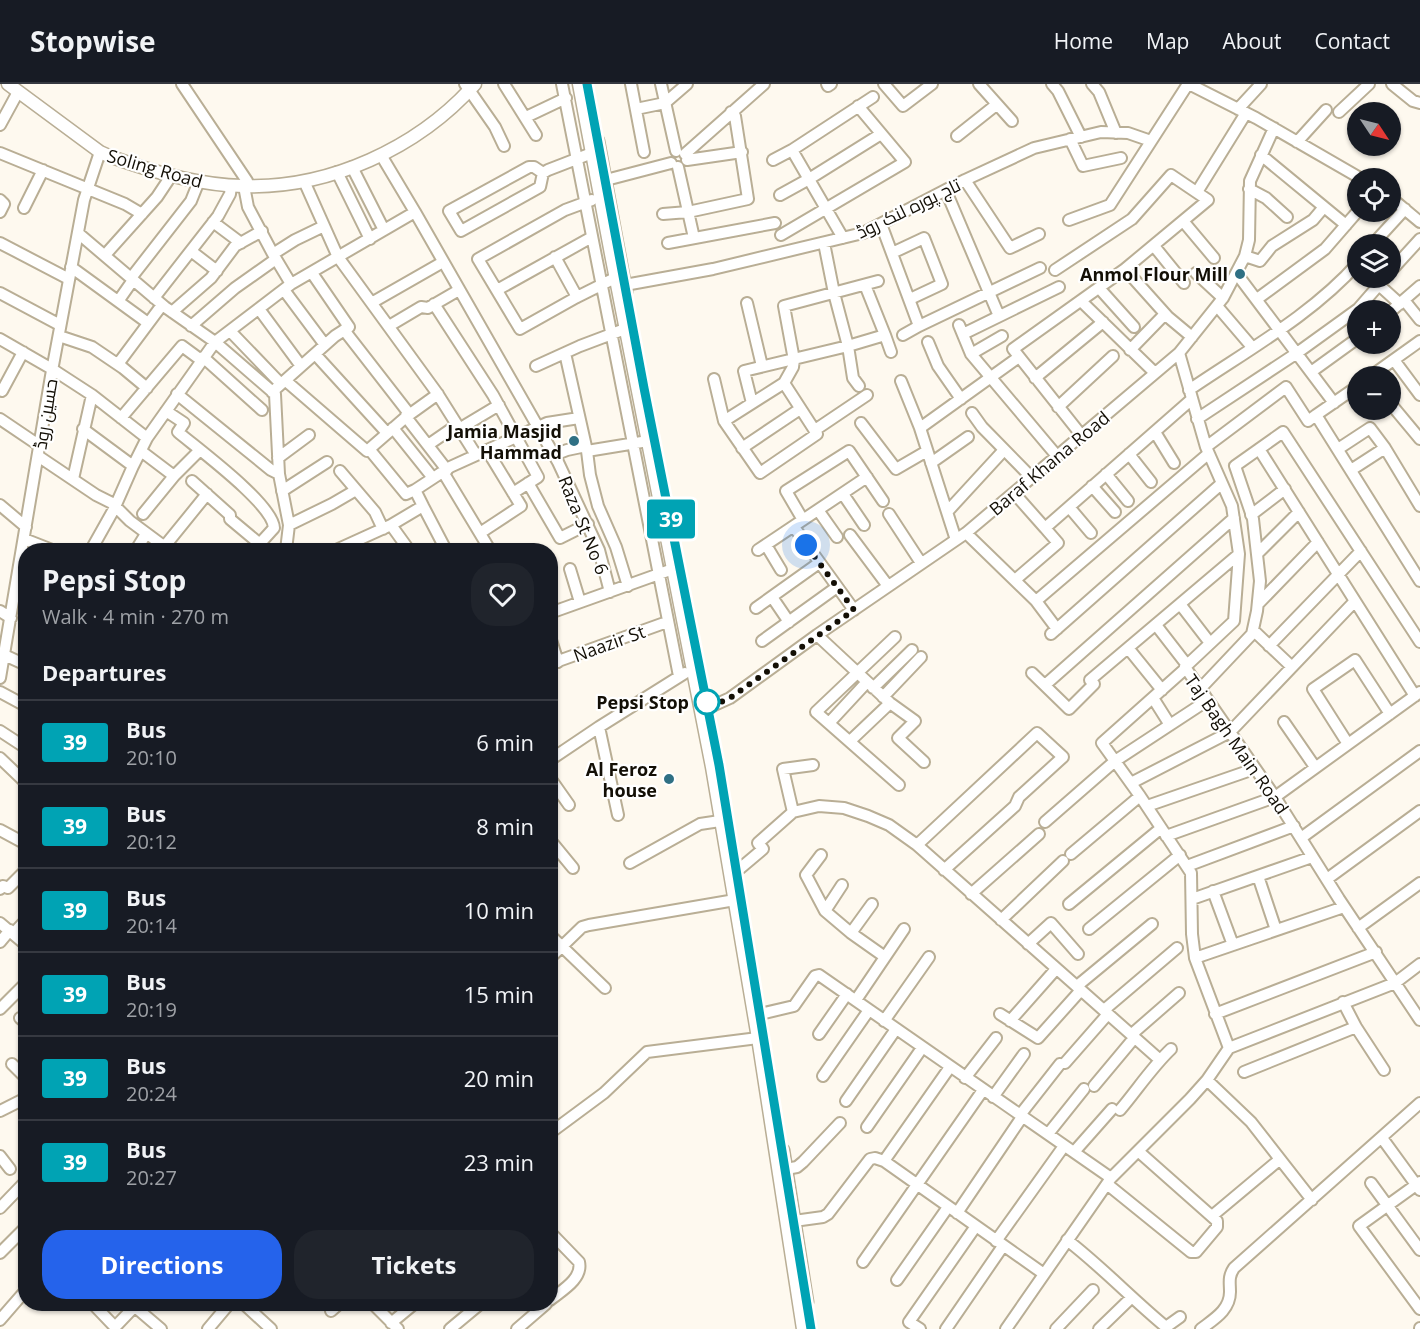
<!DOCTYPE html>
<html lang="en">
<head>
<meta charset="utf-8">
<style>
	body { margin:0; font-family:"Open Sans",Cairo,sans-serif; background:#20242c; color:#f1f3f6; height:100vh; display:flex; flex-direction:column; font-size:22px; white-space:nowrap }
	* { box-sizing:border-box; margin:0 }
	p { font-size:20px; color:#9ea1a6 }
	.icon { flex:none; width:33px; height:33px; fill:none; stroke:currentColor; stroke-width:2; stroke-linecap:round; stroke-linejoin:round }
	.map { position:relative; flex:1; overflow:hidden }
	.sheet { position:absolute; left:18px; top:459px; width:540px; height:768px; display:flex; flex-direction:column; background:#171b24; border-radius:24px; box-shadow:0 2px 4px #0004 }
	.sheet>* { flex:none }
	.badge { padding:0 12px; border-radius:4px; font-size:21px; line-height:39px }
	.needle { width:39px; rotate:125deg }
	.buttons { position:absolute; left:1347px; top:18px; display:grid; gap:12px }
	.buttons a { display:grid; place-items:center; width:54px; height:54px; border-radius:50%; background:#171b24; box-shadow:0 2px 4px #0004; font-size:30px }
	.you { position:absolute; width:30px; height:30px; margin:-15px; border:4px solid #fff; border-radius:50%; background:#1a73e8; box-shadow:0 0 0 9px #1a73e833 }
	.map>.badge { position:absolute; translate:-50% -50%; box-shadow:0 0 0 3px #fff }
	h2 { padding:0 24px; font-size:22px; line-height:54px }
	.round { display:grid; place-items:center; flex:none; width:63px; height:63px; border-radius:24px; background:#20242c }
	.summary { display:flex; align-items:center; justify-content:space-between; height:102px; padding:0 24px }
	h1 { font-size:28px; font-weight:700; line-height:45px }
	.primary-button { display:flex; gap:12px; margin-top:auto; padding:12px 24px }
	.primary-button a { flex:1; height:69px; border-radius:24px; background:#2563eb; color:#fff; font-size:24px; font-weight:700; line-height:69px; text-align:center }
	.primary-button a+a { background:#20242c; color:#f1f3f6 }
	ul { padding:0; list-style:none }
	li { display:flex; align-items:center; gap:18px; height:84px; padding:0 24px; border-top:2px solid #363941 }
	li div { flex:1 }
	li b { display:block; font-size:22px }
	li em { font-style:normal }
	li .badge { min-width:66px; font-weight:700; text-align:center }
	header { display:flex; align-items:center; gap:36px; box-sizing:border-box; height:84px; padding:0 30px; background:#171b24; border-bottom:2px solid #363941 }
	header strong { font-size:28px }
	nav { display:flex; gap:33px; margin-inline-start:auto; font-size:21px }
	.map>svg:first-child { display:block }
	.lines { fill:none; stroke-linecap:round; stroke-linejoin:round }
	.minor-casing { stroke:#b9ae95; stroke-width:14 }
	.major-casing { stroke:#b9ae95; stroke-width:15 }
	.minor { stroke:#fff; stroke-width:10 }
	.major { stroke:#fff; stroke-width:12 }
	.line-casing { stroke:#fff; stroke-width:14 }
	.line { stroke:#00a3b4; stroke-width:9 }
	.walk { stroke:#130f06; stroke-width:6; stroke-dasharray:0 10.8 }
	.poi-dot { fill:#2f7084; stroke:#fff; stroke-width:2 }
	.stop-dot { fill:#fff; stroke:#00a3b4; stroke-width:3 }
	.labels { text-anchor:middle; dominant-baseline:central; stroke-width:4.5; stroke-linejoin:round; paint-order:stroke }
	.street-label { font-size:18px; fill:#130f06; stroke:#fff }
	.poi-label { font-size:18px; font-weight:bold; fill:#130f06; stroke:#fff; text-anchor:end }
	.stop-label { font-size:18px; font-weight:bold; fill:#130f06; stroke:#fff; text-anchor:end }
</style>
</head>
<body>
<header>
<strong>Stopwise</strong>
<nav><a>Home</a><a>Map</a><a>About</a><a>Contact</a></nav>
</header>
<div class="map">
<svg width="1420" height="1245" viewBox="0 0 1420 1245">
	<rect width="100%" height="100%" fill="#fef9ef"/>
	<g class="lines">
		<defs>
			<path id="minor" d="M 182,0 L 247,97
				M 465,0 L 495,43 L 504,62
				M 504,0 L 536,51
				M 562,0 L 679,592
				M 631,0 L 644,68
				M 661,0 L 676,67
				M 827,0 L 828,2 L 831,0
				M 884,0 L 903,22 L 932,0
				M 979,0 L 1012,37
				M 1052,0 L 1058,7 L 1081,53
				M 1092,0 L 1099,8 L 1116,49
				M 1189,0 L 1256,34 L 1360,94
				M 1392,0 L 1413,17 L 1420,19
				M 636,25 L 665,19 L 687,0
				M 1238,25 L 1261,0
				M 1339,28 L 1369,0
				M 526,33 L 566,14
				M 0,41 L 18,8
				M 957,52 L 996,21
				M 1070,55 L 1083,82 L 1121,74
				M 1297,58 L 1326,26
				M 792,66 L 843,154
				M 0,69 L 125,120 L 142,130
				M 685,70 L 764,0
				M 1261,71 L 1346,141
				M 687,76 L 742,68
				M 773,76 L 792,66 L 873,13
				M 352,83 L 384,146
				M 678,83 L 694,154
				M 337,88 L 370,155
				M 543,89 L 534,83 L 529,83 L 449,127 L 461,147 L 540,103 L 543,89 L 548,86 L 592,69
				M 606,96 L 671,79
				M 965,96 L 1010,164 L 1039,150
				M 304,97 L 338,173 L 437,309 L 476,371
				M 244,102 L 248,123 L 273,170 L 295,156 L 324,142
				M 1249,105 L 1266,114 L 1287,133
				M 946,107 L 999,232
				M 1197,108 L 1246,29
				M 780,111 L 809,95 L 881,50
				M 1390,113 L 1420,138
				M 0,116 L 4,120 L 0,128
				M 592,116 L 565,126 L 478,175 L 520,245 L 577,213 L 615,194
				M 24,124 L 43,86
				M 415,128 L 558,378 L 599,466 L 610,508
				M 663,130 L 688,128 L 748,115 L 735,32 L 731,28
				M 1069,136 L 1110,121 L 1188,0
				M 1183,137 L 1214,174
				M 213,138 L 241,159
				M 881,140 L 919,242 L 1040,184
				M 78,149 L 165,223 L 215,258 L 275,310 L 279,390 L 289,441 L 286,466
				M 781,151 L 905,78 L 858,22
				M 0,159 L 69,195
				M 668,159 L 775,139
				M 1373,160 L 1405,125
				M 1154,162 L 1184,199
				M 191,167 L 217,187
				M 892,169 L 924,154 L 942,200 L 910,215
				M 273,170 L 291,200
				M 105,171 L 157,113 L 171,92
				M 1245,172 L 1260,177 L 1272,162 L 1313,136 L 1324,123
				M 555,173 L 577,213
				M 71,183 L 148,239
				M 1055,186 L 1132,135 L 1171,91 L 1208,116 L 1125,185
				M 1390,188 L 1420,155
				M 1196,189 L 1223,214
				M 1237,190 L 1334,319
				M 131,194 L 191,117 L 199,97
				M 625,201 L 713,185 L 863,149 L 965,96 L 1034,64 L 1101,48 L 1128,49 L 1151,57
				M 1379,201 L 1400,220
				M 1099,204 L 1134,243
				M 284,206 L 325,261
				M 497,206 L 592,153
				M 0,209 L 60,241
				M 154,214 L 218,132 L 230,110 L 231,102
				M 1257,215 L 1325,165 L 1358,127
				M 119,216 L 133,196
				M 1404,216 L 1420,236
				M 1081,217 L 1155,289
				M 373,218 L 443,178
				M 747,219 L 762,282
				M 434,220 L 493,311 L 538,393 L 513,409
				M 1217,222 L 1252,263
				M 259,225 L 301,282
				M 172,228 L 211,194 L 235,162 L 262,147
				M 1390,228 L 1420,202
				M 959,241 L 971,270 L 1057,372
				M 191,242 L 235,204 L 276,175
				M 389,242 L 421,223 L 428,224 L 459,206
				M 230,247 L 281,300
				M 963,250 L 1059,203
				M 885,251 L 891,268
				M 903,251 L 919,242
				M 59,252 L 92,263 L 123,284 L 147,304
				M 0,255 L 52,285 L 92,311 L 147,354 L 133,382
				M 928,258 L 938,282 L 961,315
				M 1130,266 L 1165,230
				M 565,269 L 587,367 L 590,391 L 598,422 L 616,463 L 628,502
				M 1179,269 L 1206,363 L 1232,422 L 1239,470 L 1234,537 L 1185,583 L 1275,713 L 1339,815 L 1420,936
				M 315,270 L 387,349
				M 971,270 L 1002,252
				M 203,273 L 262,326
				M 1394,276 L 1420,311
				M 118,280 L 162,221
				M 536,282 L 580,262 L 625,245
				M 1311,288 L 1358,254
				M 1371,292 L 1420,257
				M 1035,294 L 1103,238
				M 714,295 L 724,337
				M 286,297 L 367,367 L 406,333 L 407,327 L 344,246
				M 901,297 L 920,344
				M 784,299 L 817,350 L 760,389 L 724,337 L 784,299 L 793,283 L 794,276 L 784,222 L 878,197
				M 859,302 L 853,294 L 848,262 L 885,251 L 865,201
				M 1358,302 L 1316,331 L 1420,497
				M 1189,306 C 1246,267 1312,231 1358,179
				M 2,307 L 23,268
				M 272,308 L 335,252 L 349,243 L 312,189
				M 177,310 L 271,386 L 279,390
				M 438,310 L 406,333 L 447,386
				M 752,319 L 744,287 L 848,262 L 834,209 L 824,159
				M 1390,319 L 1420,355
				M 1058,323 L 1113,272
				M 166,327 L 184,339 L 178,348 C 198,365 273,420 274,444 L 254,466
				M 972,329 L 982,343 L 1032,394
				M 121,334 L 182,262 L 201,276
				M 0,335 L 40,362
				M 1197,335 L 1297,269 L 1358,225 L 1385,194
				M 861,339 L 896,385 L 927,367
				M 393,344 L 433,394
				M 83,345 L 133,382 L 114,425 L 91,466
				M 459,345 L 499,321
				M 815,346 L 867,311
				M 1155,348 L 1174,379
				M 1082,352 L 1013,265 L 1125,185 L 1168,233 L 1192,253
				M 147,354 L 215,258 L 291,200 L 415,128 L 381,71
				M 428,361 L 457,341
				M 1206,363 L 1286,303 L 1308,337 L 1316,331
				M 742,364 L 800,325
				M 369,365 L 406,410 L 415,406
				M 1259,365 L 1415,612
				M 1338,365 L 1370,344 L 1385,364 L 1420,422
				M 141,367 L 174,392 L 143,430
				M 587,367 L 648,357
				M 1129,370 L 1151,398
				M 554,371 L 567,366 L 586,362
				M 38,372 L 96,411 L 112,419 L 130,437 L 169,466
				M 278,374 L 309,351
				M 931,379 L 968,353
				M 1351,386 L 1385,364
				M 340,387 L 375,428 L 383,445
				M 443,388 L 490,466
				M 1106,390 L 1128,417
				M 174,392 L 200,366
				M 73,395 L 92,311
				M 192,397 L 230,431 L 230,435 L 260,460
				M 528,399 L 560,454 L 588,440
				M 1092,402 L 1115,428
				M 282,407 L 327,378
				M 1014,409 L 1045,444 L 1192,315
				M 843,410 L 864,441
				M 0,421 L 26,443
				M 423,422 L 415,406 L 450,383 L 538,343 L 547,339 L 579,334
				M 1069,423 L 1091,449
				M 818,426 L 837,453
				M 947,428 L 1004,366
				M 889,430 L 921,479
				M 1251,431 L 1285,405
				M 803,436 L 786,407 L 849,367 L 883,417
				M 289,441 L 332,420 L 356,406
				M 391,441 L 423,422 L 446,466
				M 794,443 L 854,526
				M 480,449 L 521,422 L 487,366
				M 966,449 L 1036,517 L 1057,545
				M 850,451 L 888,502
				M 24,455 L 52,466
				M 956,456 L 920,344 L 1019,273
				M 766,461 L 781,486
				M 164,463 L 207,410
				M 136,466 L 146,450
				M 336,466 L 391,441 L 409,466
				M 758,466 L 867,393
				M 1257,470 L 1299,428
				M 570,485 L 580,518
				M 1015,496 L 1058,459 L 1045,444
				M 772,513 L 789,538
				M 1036,517 L 1208,370
				M 1180,520 L 1210,559
				M 1258,520 L 1318,458
				M 756,524 L 819,479
				M 0,527 L 11,534
				M 550,529 L 673,485
				M 1156,541 L 1187,581
				M 1253,546 L 1292,583
				M 1051,550 L 1221,400
				M 817,551 L 890,619 L 915,637 L 898,654 L 924,678
				M 550,553 L 558,578
				M 895,553 L 816,628 L 899,701
				M 762,557 L 837,503
				M 1269,562 L 1361,467
				M 1128,564 L 1162,606
				M 0,569 L 26,581
				M 550,580 L 667,538
				M 1185,585 L 1102,659 L 1140,712 L 1191,789 L 1192,850 L 1195,874 L 1229,964
				M 1032,589 L 1069,625 L 1094,600 L 1090,596 L 1239,470
				M 0,594 L 51,292 L 84,116 L 100,68
				M 1045,601 L 1234,434
				M 873,604 L 912,566
				M 1200,605 L 1252,550 L 1257,527 L 1260,497 L 1253,435 L 1235,382 L 1283,348 L 1420,558
				M 0,608 L 26,622
				M 883,613 L 921,573
				M 1153,614 L 1170,641
				M 708,624 L 730,614 L 817,551 L 966,449 L 1179,269 L 1223,214 L 1245,172 L 1249,156 L 1250,97 L 1274,44
				M 1284,638 L 1315,683
				M 829,639 L 867,598
				M 599,643 L 618,731
				M 0,647 L 26,664
				M 850,657 L 890,619
				M 1348,660 L 1313,605 L 1355,576 L 1390,630
				M 0,674 L 26,699
				M 550,676 L 599,643 L 685,589
				M 550,694 L 569,721
				M 1131,699 L 1230,648 L 1355,517
				M 1147,722 L 1254,685
				M 793,728 L 783,685 L 813,681
				M 1045,738 L 1115,677 L 1208,616
				M 0,746 L 26,760
				M 1166,752 L 1275,713 L 1420,608
				M 1301,754 L 1420,667
				M 550,756 L 573,784
				M 917,761 L 1037,649 L 1063,673 L 1019,713 L 1015,722 L 944,786
				M 1071,770 L 1140,712
				M 821,771 L 806,791 L 825,827 L 851,849 L 885,873
				M 630,779 L 700,740 L 720,737
				M 1187,782 L 1294,742
				M 737,787 L 763,765 L 758,759 L 793,728 L 819,722 L 844,724 L 868,732 L 889,741 L 917,761 L 1160,976
				M 1258,792 L 1276,846
				M 1327,795 L 1420,727
				M 0,805 L 3,802 L 8,804 L 26,786
				M 1213,807 L 1233,861
				M 971,810 L 1039,750
				M 1192,815 L 1312,773
				M 1069,820 L 1160,745
				M 825,827 L 842,801
				M 1001,836 L 1063,777
				M 0,839 L 26,861
				M 1358,844 L 1420,799
				M 1089,845 L 1180,771
				M 14,849 L 26,836
				M 851,849 L 872,820
				M 550,851 L 605,904
				M 0,858 L 10,846
				M 1028,860 L 1051,839 L 1078,870
				M 550,874 L 582,843 L 589,841 L 735,816
				M 1195,874 L 1344,823
				M 1077,902 L 1152,840
				M 856,916 L 904,845
				M 1343,918 L 1356,943 L 1384,986
				M 0,925 L 26,899
				M 1104,926 L 1177,864
				M 760,930 L 794,922 L 815,892 L 819,891 L 1111,1094
				M 1000,930 L 1038,954 L 1081,906
				M 1215,930 L 1376,868
				M 20,934 L 26,939
				M 884,937 L 929,873
				M 1010,937 L 1056,885
				M 819,950 L 847,910
				M 1132,950 L 1179,909
				M 1065,979 L 1108,930
				M 12,980 L 26,994
				M 1244,988 L 1356,943
				M 823,992 L 869,926
				M 965,994 L 996,954
				M 1207,996 L 1251,1038 L 1312,1116
				M 1094,1002 L 1135,953
				M 993,1013 L 1024,970
				M 846,1017 L 896,945
				M 1120,1026 C 1137,1006 1152,983 1171,965
				M 0,1027 L 26,1014
				M 1020,1031 L 1060,980
				M 867,1043 L 922,964
				M 550,1049 L 604,1009 L 647,968 L 758,954
				M 1048,1050 L 1084,1005
				M 1382,1054 L 1420,1106
				M 1074,1068 L 1112,1025
				M 0,1072 L 10,1085
				M 884,1077 L 950,983
				M 786,1085 L 797,1083 L 803,1078 L 840,1039
				M 1420,1098 L 1359,1142 L 1420,1225
				M 1371,1099 L 1420,1166
				M 1107,1100 L 1191,1168 L 1196,1168 L 1217,1143 L 1217,1137 L 1138,1067
				M 0,1124 L 26,1097
				M 957,1129 L 1022,1033
				M 1212,1132 L 1279,1076
				M 794,1137 L 823,1133 L 828,1130 L 870,1075 L 875,1074 L 884,1077 L 1044,1190
				M 550,1148 L 579,1178 C 583,1195 561,1207 550,1216
				M 1067,1156 C 1102,1183 1132,1215 1166,1243 L 1180,1233
				M 996,1157 L 1064,1062
				M 0,1169 L 26,1143
				M 863,1178 L 983,1006
				M 897,1196 L 948,1123
				M 93,1220 L 115,1243 L 137,1220
				M 244,1220 L 271,1245
				M 373,1220 L 398,1245
				M 134,1222 L 161,1245
				M 331,1227 L 339,1220
				M 0,1236 L 26,1206
				M 391,1239 L 414,1220
				M 208,1245 L 229,1220
				M 450,1245 L 480,1220
				M 517,1245 L 546,1220
				M 920,1245 L 909,1238 L 976,1142
				M 946,1245 L 1003,1162
				M 1006,1245 L 1111,1094 L 1190,1015 L 1207,996 L 1229,964 L 1395,899 L 1420,880
				M 1056,1245 L 1093,1206
				M 1099,1245 L 1131,1214
				M 1201,1245 C 1214,1235 1230,1226 1230,1208 C 1230,1198 1228,1193 1234,1184 L 1420,1019
				M 1420,1245 L 1420,1244"/>
			<path id="major" d="M 8,0 L 100,68 L 109,72 C 152,88 197,101 243,102 C 329,105 418,64 475,0
				M 579,0 L 611,170 L 712,683 L 758,954 L 803,1245
				M 598,57 L 626,208
				M 783,1066 L 807,1218"/>
		</defs>
		<use href="#minor" class="minor-casing"/>
		<use href="#major" class="major-casing"/>
		<use href="#minor" class="minor"/>
		<use href="#major" class="major"/>
	</g>
	<g class="lines">
		<defs>
			<path id="line" d="M 587,0 L 644,304 L 719,681 L 811,1245"/>
		</defs>
		<use href="#line" class="line-casing"/>
		<use href="#line" class="line"/>
		<path class="walk" d="M 707,618 L 708,624 L 730,614 L 854,526 L 806,461"/>
	</g>
	<g class="poi-dot">
		<circle cx="1240" cy="190" r="6"/>
		<circle cx="574" cy="357" r="6"/>
		<circle cx="669" cy="695" r="6"/>
	</g>
	<circle class="stop-dot" cx="707" cy="618" r="12"/>
	<g class="labels">
		<g class="street-label">
			<text transform="translate(155 84) rotate(16)">Soling Road</text>
			<text transform="translate(908 124) rotate(-26)">تاج پورہ لنک روڈ</text>
			<text transform="translate(45 330) rotate(-81)">حسین روڈ</text>
			<text transform="translate(1049 379) rotate(-40)">Baraf Khana Road</text>
			<text transform="translate(584 441) rotate(68)">Raza St No 6</text>
			<text transform="translate(609 559) rotate(-20)">Naazir St</text>
			<text transform="translate(1237 660) rotate(55)">Taj Bagh Main Road</text>
		</g>
		<g class="poi-label">
			<text x="1228" y="190">Anmol Flour Mill</text>
			<text x="562" y="347">Jamia Masjid<tspan x="562" dy="21">Hammad</tspan></text>
			<text x="657" y="685">Al Feroz<tspan x="657" dy="21">house</tspan></text>
		</g>
		<g class="stop-label">
			<text x="689" y="618">Pepsi Stop</text>
		</g>
	</g>
</svg>
<div class="buttons">
<a><svg class="needle" viewBox="-14 -14 28 28"><path d="M0-13l5 13h-10z" fill="#e53935"/><path d="M0 13l5-13h-10z" fill="#9ea1a6"/></svg></a>
<a><svg class="icon" aria-label="locate" viewBox="0 0 24 24"><circle cx="12" cy="12" r="6"/><path d="M12 2v4M12 18v4M2 12h4M18 12h4"/></svg></a>
<a><svg class="icon" aria-label="layers" viewBox="0 0 24 24"><path d="M12 4l9 5-9 5-9-5zM3 14l9 5 9-5"/></svg></a>
<a>+</a>
<a>−</a>
</div>
<div class="you" style="left:806px;top:461px"></div>
<b class="badge" style="left:671px;top:435px;background:#00a3b4;color:#fff">39</b>
<section class="sheet">
<div class="summary"><div><h1>Pepsi Stop</h1><p>Walk · 4 min · 270 m</p></div><a class="round"><svg class="icon" aria-label="heart" viewBox="0 0 24 24"><path d="M12 20l-8-8c-3-5 5-10 8-4 3-6 11-1 8 4z"/></svg></a></div>
<h2>Departures</h2>
<ul>
<li><span class="badge" style="background:#00a3b4;color:#fff">39</span><div><b>Bus</b><p>20:10</p></div><em>6 min</em></li>
<li><span class="badge" style="background:#00a3b4;color:#fff">39</span><div><b>Bus</b><p>20:12</p></div><em>8 min</em></li>
<li><span class="badge" style="background:#00a3b4;color:#fff">39</span><div><b>Bus</b><p>20:14</p></div><em>10 min</em></li>
<li><span class="badge" style="background:#00a3b4;color:#fff">39</span><div><b>Bus</b><p>20:19</p></div><em>15 min</em></li>
<li><span class="badge" style="background:#00a3b4;color:#fff">39</span><div><b>Bus</b><p>20:24</p></div><em>20 min</em></li>
<li><span class="badge" style="background:#00a3b4;color:#fff">39</span><div><b>Bus</b><p>20:27</p></div><em>23 min</em></li>
</ul>
<div class="primary-button"><a>Directions</a><a>Tickets</a></div>
</section>
</div>
</body>
</html>
